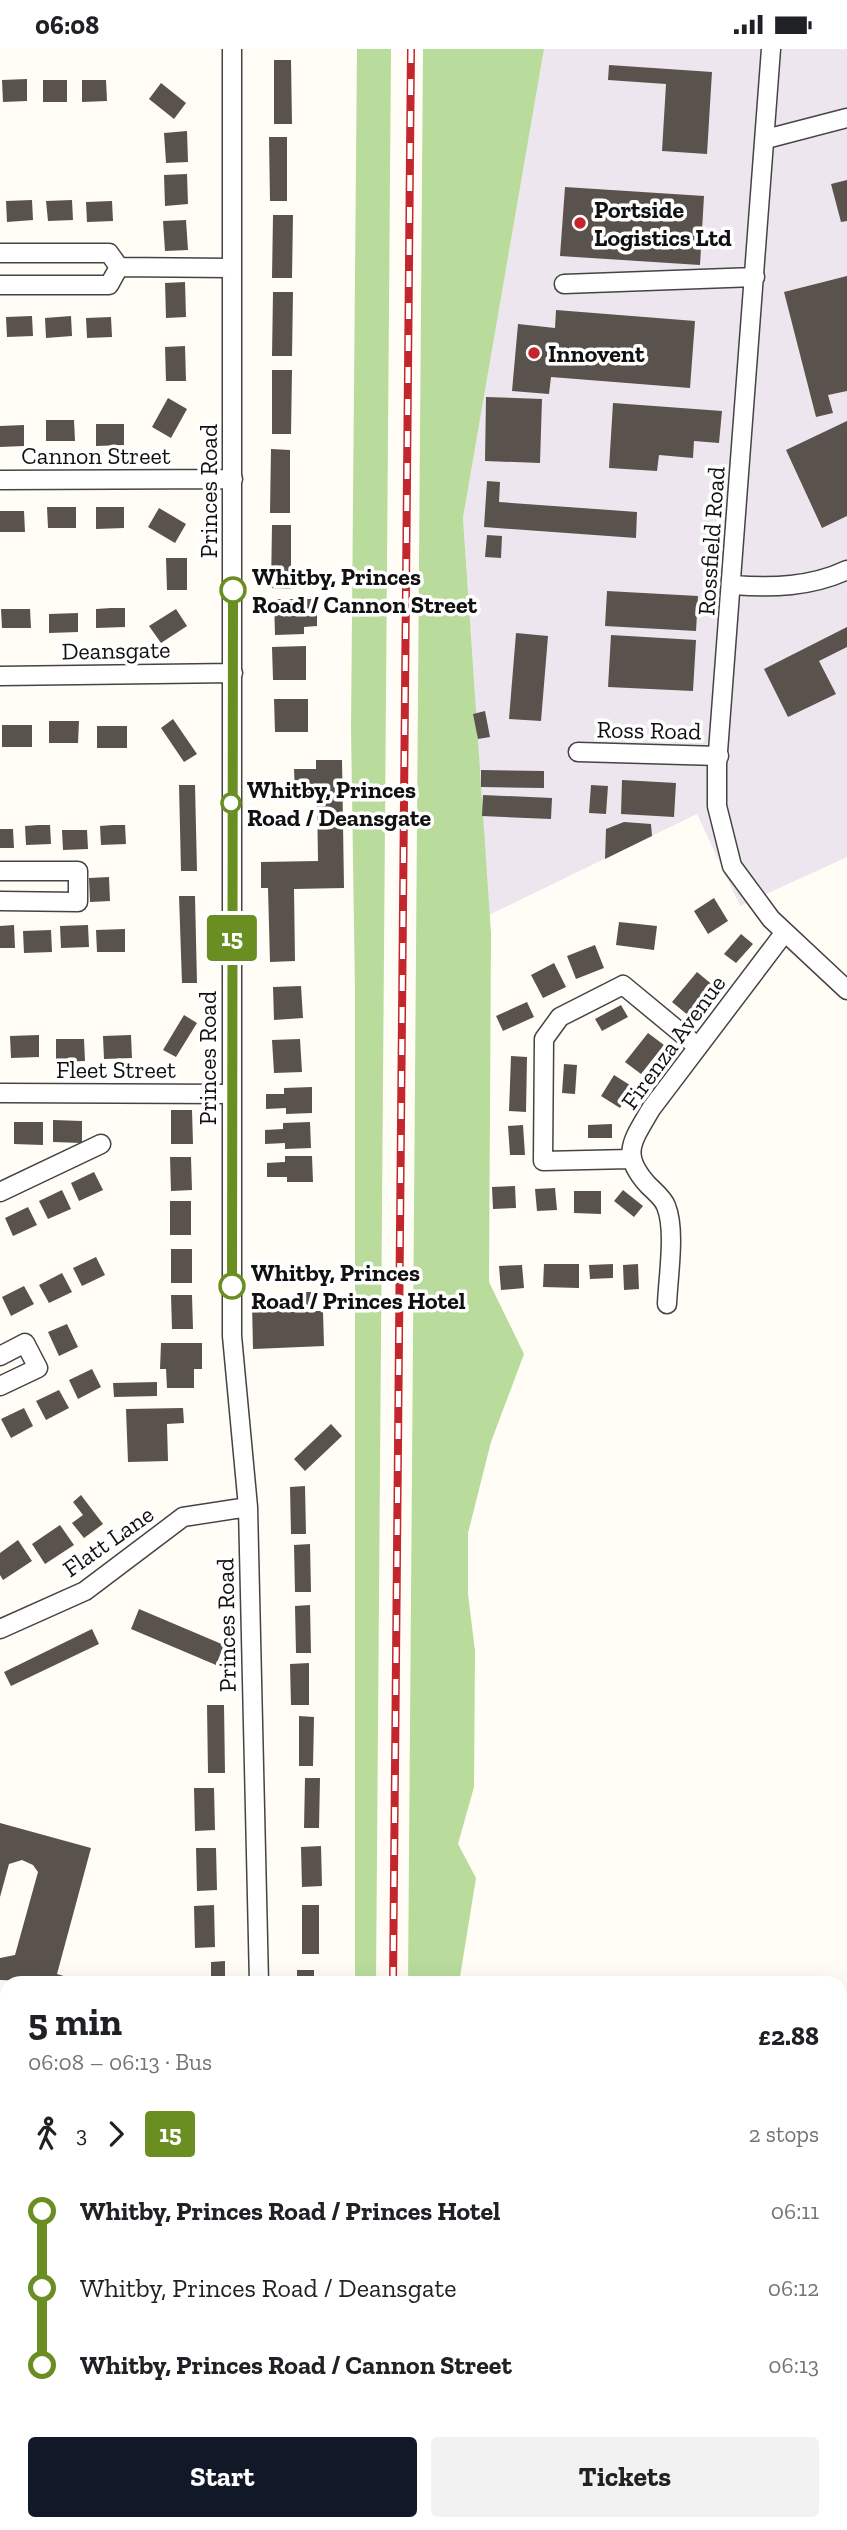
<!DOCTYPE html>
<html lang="en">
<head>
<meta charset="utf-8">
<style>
	body { margin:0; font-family:"Zilla Slab",serif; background:#f2f2f2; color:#202124; height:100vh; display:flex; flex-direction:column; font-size:26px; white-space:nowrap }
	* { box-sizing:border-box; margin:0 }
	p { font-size:23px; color:#757577 }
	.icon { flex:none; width:38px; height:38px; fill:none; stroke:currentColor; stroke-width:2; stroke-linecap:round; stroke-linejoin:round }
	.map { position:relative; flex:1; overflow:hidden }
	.side { position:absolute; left:0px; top:1927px; width:847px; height:555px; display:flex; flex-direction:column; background:#fff; border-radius:21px 21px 0 0; box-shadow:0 7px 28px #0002 }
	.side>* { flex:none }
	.badge { padding:0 14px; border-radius:5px; font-size:24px; line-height:46px }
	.map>.badge { position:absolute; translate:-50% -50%; box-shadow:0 0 0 4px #fff }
	.legs { display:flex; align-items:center; gap:10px; height:77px; padding:0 28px; font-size:23px }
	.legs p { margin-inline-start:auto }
	.head { display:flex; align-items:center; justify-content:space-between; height:119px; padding:0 28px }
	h1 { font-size:38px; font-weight:800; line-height:52px }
	.primary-button { display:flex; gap:14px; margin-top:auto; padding:14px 28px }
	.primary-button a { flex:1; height:80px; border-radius:7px; background:#111827; color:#fff; font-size:28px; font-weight:800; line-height:80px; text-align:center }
	.primary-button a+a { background:#f2f2f2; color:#202124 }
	ul { padding:0 28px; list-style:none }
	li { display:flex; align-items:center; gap:24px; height:77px; font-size:26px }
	li i { display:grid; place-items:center; width:10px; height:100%; margin:0 9px; background:currentColor }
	li i::after { content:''; width:18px; height:18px; margin:-9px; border:5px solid; border-radius:50%; background:#fff }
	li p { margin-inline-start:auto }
	li:first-child i { background:linear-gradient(#0000 50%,currentColor 0) }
	li:last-child i { background:linear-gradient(currentColor 50%,#0000 0) }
	.status { display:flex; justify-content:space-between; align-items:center; height:49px; padding:0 35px; background:#fff; direction:ltr }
	.status svg { height:19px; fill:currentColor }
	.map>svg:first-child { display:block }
	.industrial { fill:#eee6ef }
	.forest { fill:#b9dc9c }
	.building { fill:#5a524d }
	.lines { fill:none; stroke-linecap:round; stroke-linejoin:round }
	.minor-casing { stroke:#444; stroke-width:21 }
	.minor { stroke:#fff; stroke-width:18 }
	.rail-casing { stroke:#c4262e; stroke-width:8 }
	.rail { stroke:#fff; stroke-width:5; stroke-dasharray:16; stroke-linecap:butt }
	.line-1-casing { stroke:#fff; stroke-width:16 }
	.line-1 { stroke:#6b8e23; stroke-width:10 }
	.poi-dot { fill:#c4262e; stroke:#fff; stroke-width:2.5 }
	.stop-1-dot { fill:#fff; stroke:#6b8e23; stroke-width:3.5 }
	.labels { text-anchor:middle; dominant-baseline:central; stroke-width:7; stroke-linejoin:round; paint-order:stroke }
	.poi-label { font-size:24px; font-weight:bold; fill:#111; stroke:#fff; text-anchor:start }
	.street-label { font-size:24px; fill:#111; stroke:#fff }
	.stop-label { font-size:24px; font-weight:bold; fill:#111; stroke:#fff; text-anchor:start }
</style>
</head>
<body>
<div class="status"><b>06:08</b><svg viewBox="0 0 49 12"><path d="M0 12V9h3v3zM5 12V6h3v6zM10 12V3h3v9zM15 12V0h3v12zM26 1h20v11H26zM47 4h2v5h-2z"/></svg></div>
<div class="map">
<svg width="847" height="2481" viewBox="0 0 847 2481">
	<rect width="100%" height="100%" fill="#fffdf5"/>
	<path class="industrial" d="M 544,0 L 847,0 L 847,808 L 740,857 L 697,765 L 489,866 L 463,469 Z"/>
	<path class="forest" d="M 357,0 L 391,0 L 376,1934 L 355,1934 L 355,942 L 351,680 Z
		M 423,0 L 544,0 L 463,469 L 491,884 L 489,1233 L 524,1305 L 491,1393 L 468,1484 L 468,1545 L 475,1602 L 474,1738 L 458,1795 L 476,1829 L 459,1934 L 408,1934 Z"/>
	<path class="building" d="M 274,11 L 291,11 L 292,75 L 274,75 Z
		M 609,16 L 712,23 L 707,105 L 662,102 L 666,35 L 608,31 Z
		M 27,30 L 27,52 L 3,53 L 2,31 Z
		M 43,31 L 67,31 L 67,53 L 43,53 Z
		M 82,31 L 106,31 L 107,52 L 82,53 Z
		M 161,34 L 186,54 L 174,70 L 149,50 Z
		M 187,82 L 188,113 L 166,114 L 164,84 Z
		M 269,88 L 287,88 L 287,152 L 270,152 Z
		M 187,125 L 188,155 L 165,157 L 164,126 Z
		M 847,131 L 847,172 L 841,173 L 831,135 Z
		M 565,138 L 704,147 L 700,216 L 560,207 Z
		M 32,151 L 33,171 L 7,173 L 6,152 Z
		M 72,151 L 73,171 L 48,172 L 46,152 Z
		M 112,152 L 113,172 L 87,173 L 86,153 Z
		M 273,166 L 293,166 L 292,229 L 272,229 Z
		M 186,171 L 188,201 L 165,202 L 163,172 Z
		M 847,227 L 847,342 L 828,346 L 833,364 L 816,368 L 784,243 Z
		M 185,233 L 186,268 L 166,269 L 165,234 Z
		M 273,243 L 293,243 L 292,307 L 272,307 Z
		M 556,261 L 695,272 L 690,339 L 551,328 L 549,345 L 512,342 L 518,275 L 555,279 Z
		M 32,267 L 33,287 L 7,288 L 6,268 Z
		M 71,267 L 72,287 L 46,289 L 45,269 Z
		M 111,268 L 112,288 L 87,289 L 86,269 Z
		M 185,297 L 186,332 L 166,332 L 165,298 Z
		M 272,321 L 292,321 L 291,385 L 272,385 Z
		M 486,348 L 542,350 L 540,414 L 485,412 Z
		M 168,349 L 187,360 L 171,389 L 152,378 Z
		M 613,354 L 722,362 L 719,394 L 694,392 L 693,409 L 659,406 L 657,422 L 609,419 Z
		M 46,371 L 74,371 L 75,392 L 46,392 Z
		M 847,372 L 847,467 L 822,479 L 786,401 Z
		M 96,375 L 124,375 L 124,396 L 96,397 Z
		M 24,376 L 24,397 L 0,398 L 0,377 Z
		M 271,400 L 290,401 L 290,464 L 270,464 Z
		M 487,432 L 500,433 L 499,453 L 637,463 L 636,489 L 484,478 Z
		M 47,458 L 76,458 L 76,479 L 48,479 Z
		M 96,458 L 124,458 L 124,479 L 96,480 Z
		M 159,459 L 186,475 L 175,494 L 148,478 Z
		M 0,462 L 24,462 L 25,483 L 0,483 Z
		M 272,476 L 291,476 L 291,540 L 271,539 Z
		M 487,486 L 502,487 L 501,509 L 485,508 Z
		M 166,509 L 187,509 L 187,541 L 167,541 Z
		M 607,542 L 698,547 L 696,582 L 605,577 Z
		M 274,550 L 317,550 L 317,577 L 304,578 L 304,585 L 275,586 Z
		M 111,559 L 125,559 L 125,578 L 96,579 L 96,560 Z
		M 1,560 L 30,560 L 31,579 L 2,579 Z
		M 176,560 L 187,577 L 161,594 L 149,577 Z
		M 78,564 L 78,583 L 49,584 L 49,565 Z
		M 847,578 L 847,598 L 819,612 L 836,645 L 788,668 L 764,620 Z
		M 516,584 L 548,587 L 541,672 L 509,670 Z
		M 611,586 L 696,591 L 693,642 L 608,638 Z
		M 306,597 L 306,631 L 273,631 L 272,598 Z
		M 274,650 L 308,650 L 308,683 L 275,683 Z
		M 485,662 L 490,688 L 478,690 L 473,665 Z
		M 173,670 L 197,705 L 184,713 L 161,679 Z
		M 49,672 L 79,672 L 78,694 L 49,694 Z
		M 2,676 L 32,676 L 32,698 L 2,698 Z
		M 97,677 L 127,677 L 127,699 L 97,699 Z
		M 316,711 L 342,711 L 344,839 L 294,840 L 295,912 L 270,913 L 268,839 L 261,839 L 261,813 L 318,812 L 317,744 L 295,744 L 294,720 L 316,720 Z
		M 481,721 L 544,722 L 544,739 L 481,738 Z
		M 622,731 L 676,734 L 674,768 L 621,765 Z
		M 179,736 L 195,736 L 197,822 L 181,822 Z
		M 591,736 L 608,737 L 606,765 L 589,764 Z
		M 483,746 L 552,749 L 551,770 L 482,767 Z
		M 624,773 L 651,775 L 652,787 L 605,810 L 606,780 Z
		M 38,776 L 50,776 L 51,795 L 26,796 L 25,777 Z
		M 113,776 L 125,776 L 126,795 L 101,796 L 100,777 Z
		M 0,780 L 13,780 L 14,799 L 0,799 Z
		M 62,781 L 87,781 L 88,800 L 63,801 Z
		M 109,828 L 110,852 L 90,853 L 89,829 Z
		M 179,847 L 195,847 L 197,934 L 182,934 Z
		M 714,849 L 728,872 L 708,885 L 694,862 Z
		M 619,873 L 657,877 L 654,901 L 616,896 Z
		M 14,876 L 15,899 L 0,899 L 0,877 Z
		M 88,876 L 89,898 L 61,899 L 60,877 Z
		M 125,880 L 125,903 L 97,903 L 96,881 Z
		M 51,881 L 52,903 L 24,904 L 23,882 Z
		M 741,885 L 753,895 L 736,914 L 724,905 Z
		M 595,896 L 604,919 L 576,930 L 567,907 Z
		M 554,914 L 566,938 L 543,949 L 531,926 Z
		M 697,923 L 714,937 L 689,967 L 672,953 Z
		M 301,937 L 303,969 L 274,971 L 273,938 Z
		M 527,953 L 534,968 L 503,982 L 496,967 Z
		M 621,956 L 628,968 L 602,982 L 595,970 Z
		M 184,966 L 197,974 L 176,1008 L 163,1001 Z
		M 648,984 L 664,996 L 641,1025 L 625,1013 Z
		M 39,986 L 39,1008 L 11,1009 L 10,987 Z
		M 131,986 L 132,1009 L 104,1010 L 103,987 Z
		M 56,990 L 84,990 L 85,1012 L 56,1013 Z
		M 300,990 L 302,1023 L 274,1024 L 272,991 Z
		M 511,1007 L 527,1008 L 526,1063 L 509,1062 Z
		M 564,1015 L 577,1016 L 575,1045 L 562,1044 Z
		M 614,1026 L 633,1038 L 620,1059 L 601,1047 Z
		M 312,1038 L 312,1064 L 286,1065 L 286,1059 L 266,1060 L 266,1045 L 284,1045 L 284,1039 Z
		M 171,1061 L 192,1061 L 193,1095 L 171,1095 Z
		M 53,1071 L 82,1072 L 82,1094 L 53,1093 Z
		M 14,1073 L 43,1073 L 43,1096 L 14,1095 Z
		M 310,1073 L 311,1099 L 285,1100 L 285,1094 L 265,1095 L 265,1081 L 283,1080 L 283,1074 Z
		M 612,1075 L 612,1089 L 588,1089 L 588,1076 Z
		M 523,1076 L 525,1106 L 510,1106 L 508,1077 Z
		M 285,1107 L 312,1107 L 313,1133 L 287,1133 L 287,1128 L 267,1128 L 267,1114 L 285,1113 Z
		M 170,1108 L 191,1108 L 192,1141 L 171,1142 Z
		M 94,1123 L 103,1141 L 79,1152 L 71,1134 Z
		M 515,1137 L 516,1159 L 493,1160 L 492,1138 Z
		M 555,1139 L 557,1161 L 537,1162 L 535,1140 Z
		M 62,1141 L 71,1160 L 48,1170 L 39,1152 Z
		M 623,1141 L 643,1157 L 634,1168 L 614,1152 Z
		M 574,1142 L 601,1142 L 601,1165 L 574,1164 Z
		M 170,1152 L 191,1152 L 191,1186 L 170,1186 Z
		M 28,1158 L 37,1176 L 13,1187 L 5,1169 Z
		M 171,1200 L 192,1200 L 192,1234 L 171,1234 Z
		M 96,1208 L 105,1226 L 82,1237 L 73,1219 Z
		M 544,1215 L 579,1215 L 579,1239 L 543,1238 Z
		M 613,1215 L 613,1229 L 590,1230 L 589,1216 Z
		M 638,1215 L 639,1240 L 624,1241 L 623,1216 Z
		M 522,1216 L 524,1239 L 501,1241 L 499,1217 Z
		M 62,1224 L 72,1243 L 49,1254 L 39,1236 Z
		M 24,1237 L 34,1255 L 11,1267 L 2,1248 Z
		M 304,1243 L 314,1243 L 315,1262 L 323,1262 L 324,1297 L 253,1300 L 252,1255 L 282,1254 L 282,1263 L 305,1262 Z
		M 171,1246 L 192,1246 L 193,1280 L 172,1280 Z
		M 67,1275 L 78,1298 L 59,1307 L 48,1283 Z
		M 161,1294 L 202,1294 L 202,1320 L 194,1320 L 194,1339 L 167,1339 L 166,1320 L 160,1320 Z
		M 92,1320 L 101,1338 L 78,1350 L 69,1331 Z
		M 157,1333 L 157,1347 L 114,1348 L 113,1334 Z
		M 59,1341 L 69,1359 L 46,1371 L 36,1352 Z
		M 24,1359 L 33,1377 L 11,1389 L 1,1370 Z
		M 183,1359 L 184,1374 L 167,1375 L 168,1412 L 128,1413 L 126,1360 Z
		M 331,1375 L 342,1387 L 305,1422 L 294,1410 Z
		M 305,1437 L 306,1485 L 291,1485 L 290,1438 Z
		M 81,1446 L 103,1475 L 84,1489 L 72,1474 L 83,1466 L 73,1453 Z
		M 60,1476 L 74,1496 L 45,1515 L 32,1495 Z
		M 18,1491 L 32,1512 L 3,1531 L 0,1526 L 0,1504 Z
		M 310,1495 L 311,1543 L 295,1543 L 294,1496 Z
		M 310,1556 L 311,1604 L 296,1604 L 295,1557 Z
		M 139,1560 L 224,1596 L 216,1616 L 131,1580 Z
		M 92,1580 L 99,1595 L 11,1637 L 4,1623 Z
		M 309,1614 L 309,1656 L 291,1656 L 290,1615 Z
		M 207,1656 L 224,1656 L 225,1724 L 208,1724 Z
		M 299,1667 L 314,1668 L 313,1717 L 299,1717 Z
		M 305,1729 L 320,1729 L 319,1779 L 304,1779 Z
		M 194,1739 L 214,1739 L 215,1781 L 195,1782 Z
		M 0,1774 L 91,1799 L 57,1925 L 87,1934 L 0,1931 L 0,1909 L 15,1906 L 38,1823 L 33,1816 L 22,1811 L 9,1815 L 0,1848 Z
		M 321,1797 L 322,1837 L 302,1838 L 301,1798 Z
		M 196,1799 L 216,1799 L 217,1841 L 197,1842 Z
		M 214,1856 L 215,1898 L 195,1899 L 194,1857 Z
		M 302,1856 L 319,1856 L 319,1905 L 302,1905 Z
		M 225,1912 L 225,1934 L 211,1934 L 211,1913 Z
		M 297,1921 L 314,1921 L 314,1934 L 297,1934 Z
		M 847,2177 L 847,2206 L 840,2214 L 840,2185 Z
		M 0,2263 L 7,2268 L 7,2296 L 0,2291 Z
		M 4,2344 L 7,2346 L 7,2393 L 0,2388 L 0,2350 Z
		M 847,2417 L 847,2449 L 840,2457 L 840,2425 Z
		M 18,2474 L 34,2474 L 43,2481 L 14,2481 Z
		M 139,2474 L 175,2474 L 184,2481 L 148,2481 Z
		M 302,2474 L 325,2474 L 324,2481 L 301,2481 Z
		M 540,2474 L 561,2474 L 557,2481 L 535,2481 Z
		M 588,2474 L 618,2474 L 624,2479 L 596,2481 Z
		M 668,2474 L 700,2474 L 695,2481 L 663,2481 Z
		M 799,2474 L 825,2474 L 820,2481 L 793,2481 Z"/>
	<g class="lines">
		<defs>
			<path id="minor" d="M 232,0 L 232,1287 L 248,1458 L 259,1934
				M 771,0 L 717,716 L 717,757 L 732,817 L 771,870 L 847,941
				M 766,90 L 847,69
				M 0,204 L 109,204 L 119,218 L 230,219
				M 564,235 L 755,228
				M 0,236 L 109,236 L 119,218
				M 0,431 L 233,430
				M 733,536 C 772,539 811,538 847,521
				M 0,627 L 233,624
				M 578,703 L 719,707
				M 0,822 L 78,822 L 78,853 L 0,852
				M 0,1044 L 232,1045
				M 630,1110 L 543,1112 L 544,990 L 560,968 L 623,936 L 698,998
				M 0,1143 L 101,1095
				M 667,1255 C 668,1228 676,1181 666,1157 C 663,1149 654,1142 648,1136 C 620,1105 632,1093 651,1060 L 785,883
				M 0,1307 L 25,1294 L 38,1319 L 0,1337
				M 0,1580 L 85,1542 L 183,1468 L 248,1458
				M 0,2080 L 7,2072
				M 0,2126 L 7,2131
				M 840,2294 L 847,2281
				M 0,2318 L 7,2322
				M 840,2326 L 847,2330
				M 220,2474 L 230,2481
				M 280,2481 L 281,2474
				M 739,2481 L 742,2474"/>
		</defs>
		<use href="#minor" class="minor-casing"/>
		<use href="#minor" class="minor"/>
		<defs>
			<path id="rail" d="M 393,1934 L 411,0
				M 388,2481 L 388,2474"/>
		</defs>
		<use href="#rail" class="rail-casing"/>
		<use href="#rail" class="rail"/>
	</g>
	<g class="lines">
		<defs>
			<path id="line-1" d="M 232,1237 L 233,541"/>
		</defs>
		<use href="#line-1" class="line-1-casing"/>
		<use href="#line-1" class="line-1"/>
	</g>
	<g class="poi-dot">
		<circle cx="580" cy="174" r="7"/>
		<circle cx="534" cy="304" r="7"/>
	</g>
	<g class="stop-1-dot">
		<circle cx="233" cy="541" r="12"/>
		<circle cx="231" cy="754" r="9"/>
		<circle cx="232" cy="1237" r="12"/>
	</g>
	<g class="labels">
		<g class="poi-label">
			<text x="594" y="160">Portside<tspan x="594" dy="28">Logistics Ltd</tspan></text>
			<text x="548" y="304">Innovent</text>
		</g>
		<g class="street-label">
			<text x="96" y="406">Cannon Street</text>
			<text transform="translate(208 442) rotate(-90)">Princes Road</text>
			<text transform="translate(711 492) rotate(-86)">Rossfield Road</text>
			<text transform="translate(116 601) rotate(-1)">Deansgate</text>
			<text transform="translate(649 681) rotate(1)">Ross Road</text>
			<text transform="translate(673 993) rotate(-54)">Firenza Avenue</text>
			<text transform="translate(207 1009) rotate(-90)">Princes Road</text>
			<text x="116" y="1020">Fleet Street</text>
			<text transform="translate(108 1492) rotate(-35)">Flatt Lane</text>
			<text transform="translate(226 1576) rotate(-91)">Princes Road</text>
		</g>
		<g class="stop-label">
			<text x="252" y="527">Whitby, Princes<tspan x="252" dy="28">Road / Cannon Street</tspan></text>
			<text x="247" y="740">Whitby, Princes<tspan x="247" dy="28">Road / Deansgate</tspan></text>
			<text x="251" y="1223">Whitby, Princes<tspan x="251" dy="28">Road / Princes Hotel</tspan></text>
		</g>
	</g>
</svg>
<b class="badge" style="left:232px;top:889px;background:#6b8e23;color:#fff">15</b>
<section class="side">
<div class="head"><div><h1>5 min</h1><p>06:08 – 06:13 · Bus</p></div><b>£2.88</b></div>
<div class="legs"><svg class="icon" aria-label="walk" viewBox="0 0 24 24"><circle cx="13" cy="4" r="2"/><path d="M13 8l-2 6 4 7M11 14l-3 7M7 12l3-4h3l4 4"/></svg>3<svg class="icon" aria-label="forward" viewBox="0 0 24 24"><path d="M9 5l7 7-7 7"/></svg><b class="badge" style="background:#6b8e23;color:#fff">15</b><p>2 stops</p></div>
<ul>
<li><i style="color:#6b8e23"></i><b>Whitby, Princes Road / Princes Hotel</b><p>06:11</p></li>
<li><i style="color:#6b8e23"></i><span>Whitby, Princes Road / Deansgate</span><p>06:12</p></li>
<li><i style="color:#6b8e23"></i><b>Whitby, Princes Road / Cannon Street</b><p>06:13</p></li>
</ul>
<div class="primary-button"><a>Start</a><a>Tickets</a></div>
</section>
</div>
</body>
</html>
